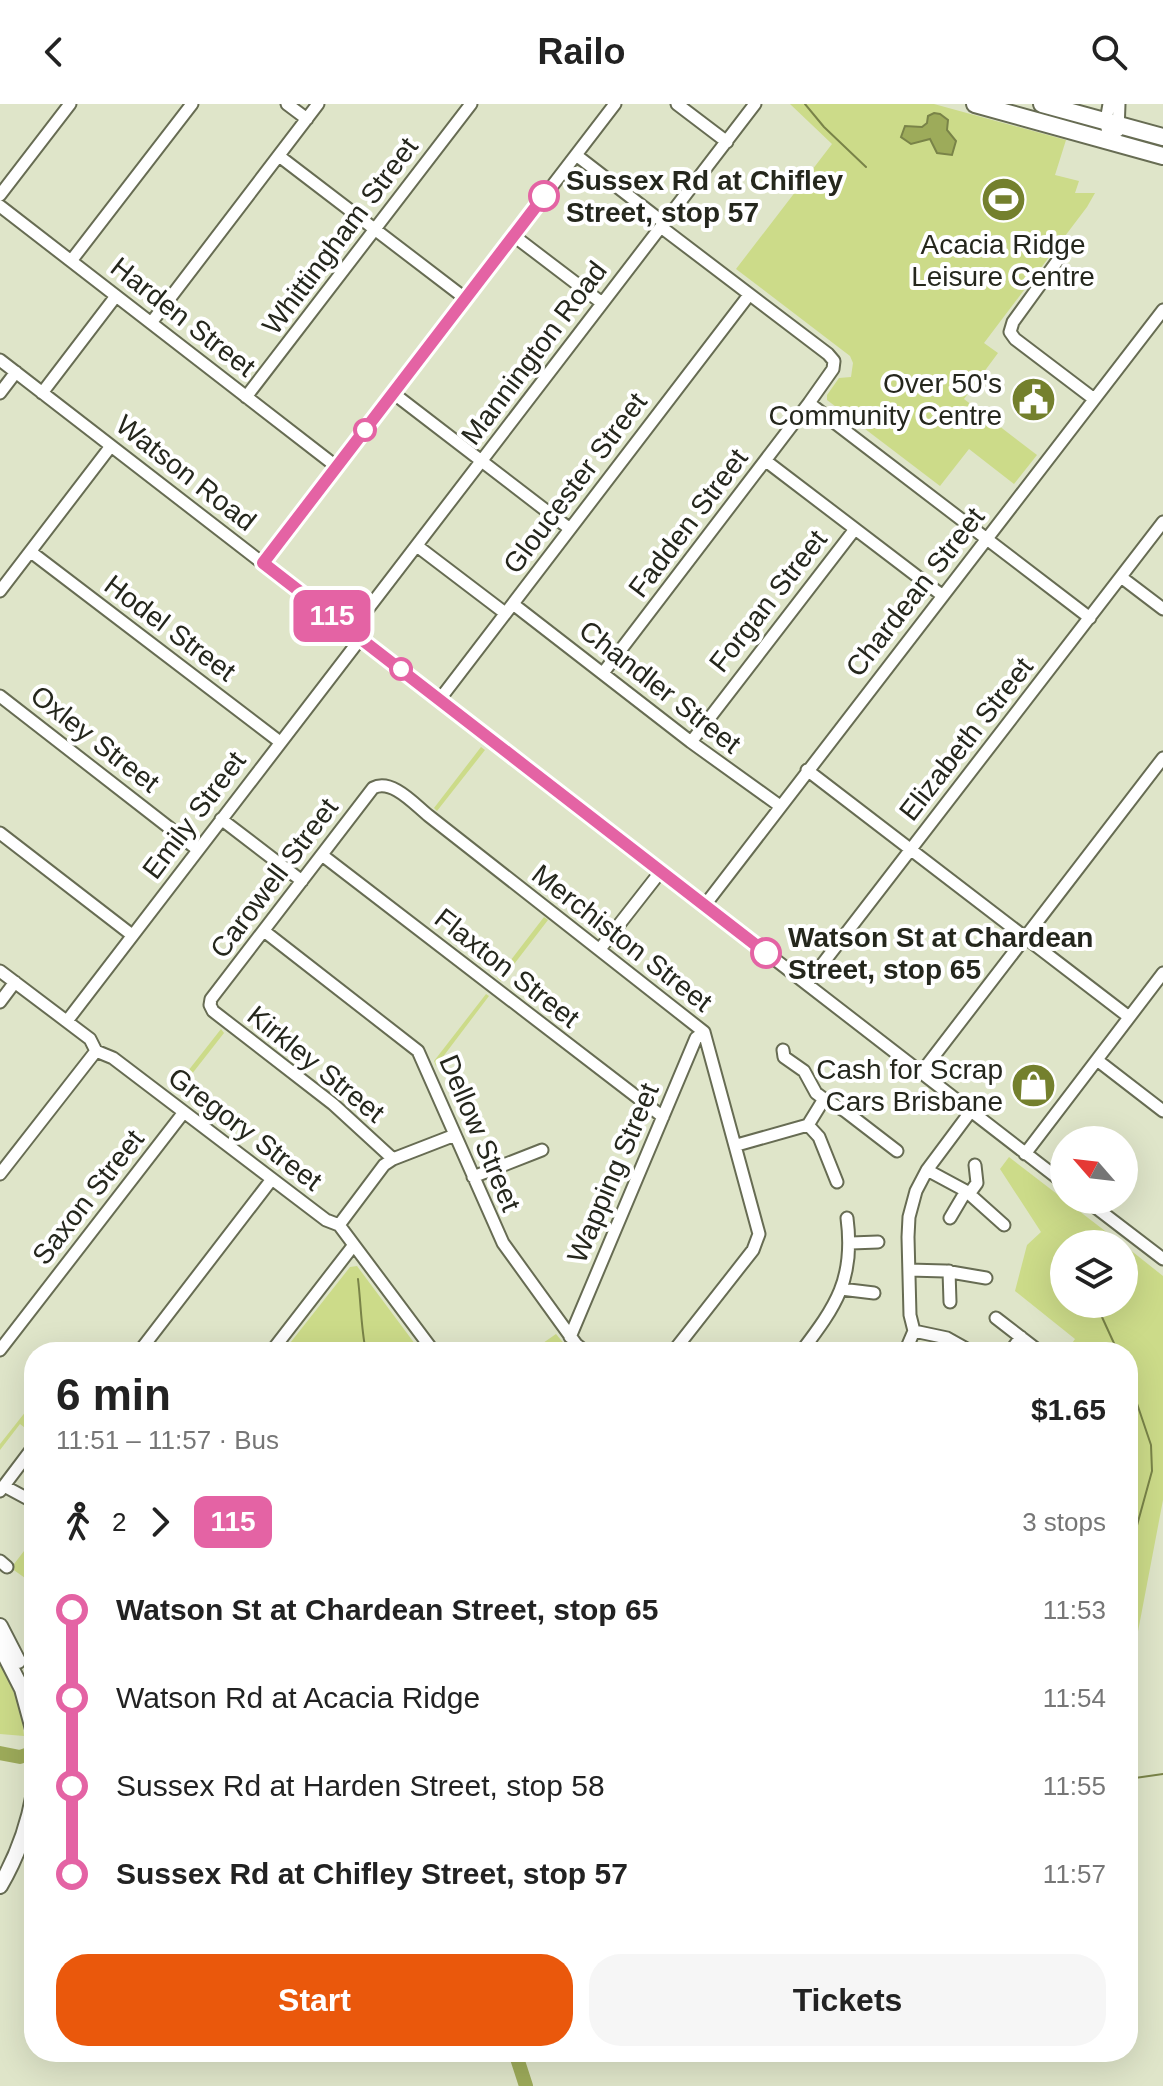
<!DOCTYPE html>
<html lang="en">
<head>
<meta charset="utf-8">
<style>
	body { margin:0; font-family:Helvetica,sans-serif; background:#f6f6f6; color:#222; height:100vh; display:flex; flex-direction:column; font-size:30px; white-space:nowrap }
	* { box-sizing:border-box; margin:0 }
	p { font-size:26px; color:#767676 }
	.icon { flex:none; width:44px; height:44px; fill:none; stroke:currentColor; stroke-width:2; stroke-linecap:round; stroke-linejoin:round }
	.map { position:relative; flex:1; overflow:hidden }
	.panel { position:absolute; left:24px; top:1238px; width:1114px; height:720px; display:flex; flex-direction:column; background:#fff; border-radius:32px; box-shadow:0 8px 32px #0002 }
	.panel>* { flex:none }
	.badge { padding:0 16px; border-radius:12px; font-size:28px; line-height:52px }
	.needle { width:52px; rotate:298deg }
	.tools { position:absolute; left:1050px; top:1022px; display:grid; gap:16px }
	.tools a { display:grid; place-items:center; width:88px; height:88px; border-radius:50%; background:#fff; box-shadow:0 8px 32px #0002; font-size:40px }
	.map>.badge { position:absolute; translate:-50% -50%; box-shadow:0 0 0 4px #fff }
	.legs { display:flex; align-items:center; gap:12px; height:88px; padding:0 32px; font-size:26px }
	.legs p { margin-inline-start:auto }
	.summary { display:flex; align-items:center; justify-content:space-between; height:136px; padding:0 32px }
	h1 { font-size:44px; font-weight:600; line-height:60px }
	.primary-button { display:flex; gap:16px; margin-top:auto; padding:16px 32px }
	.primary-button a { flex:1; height:92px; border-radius:32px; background:#ea580c; color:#fff; font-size:32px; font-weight:600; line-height:92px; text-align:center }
	.primary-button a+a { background:#f6f6f6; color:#222 }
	ul { padding:0 32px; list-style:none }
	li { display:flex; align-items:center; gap:28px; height:88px; font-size:30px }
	li i { display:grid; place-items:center; width:12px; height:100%; margin:0 10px; background:currentColor }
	li i::after { content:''; width:20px; height:20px; margin:-10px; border:6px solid; border-radius:50%; background:#fff }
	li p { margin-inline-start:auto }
	li:first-child i { background:linear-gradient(#0000 50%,currentColor 0) }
	li:last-child i { background:linear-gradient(currentColor 50%,#0000 0) }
	header { display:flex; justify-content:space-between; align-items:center; height:104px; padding:0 32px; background:#fff; font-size:36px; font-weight:600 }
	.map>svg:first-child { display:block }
	.green { fill:#ccdb89 }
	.water { fill:#9dab5a; stroke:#798348; stroke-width:2 }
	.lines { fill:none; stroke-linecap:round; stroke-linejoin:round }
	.stream { stroke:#798348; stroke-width:2 }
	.river { stroke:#9dab5a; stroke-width:14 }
	.minor-casing { stroke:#676c53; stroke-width:15 }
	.major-casing { stroke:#676c53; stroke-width:18 }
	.highway-casing { stroke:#676c53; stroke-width:20 }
	.minor { stroke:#fff; stroke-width:11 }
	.major { stroke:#fff; stroke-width:14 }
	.highway { stroke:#fff; stroke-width:16 }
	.line-1-casing { stroke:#fff; stroke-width:18 }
	.line-1 { stroke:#e463a4; stroke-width:12 }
	.stop-1-dot { fill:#fff; stroke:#e463a4; stroke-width:4 }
	.labels { text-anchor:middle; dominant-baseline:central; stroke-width:8; stroke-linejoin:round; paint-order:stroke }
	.stop-label { font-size:28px; font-weight:bold; fill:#25271d; stroke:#fff; text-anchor:start }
	.street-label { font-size:28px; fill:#25271d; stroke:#fff }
	.poi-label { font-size:28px; fill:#25271d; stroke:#fff; text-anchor:end }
</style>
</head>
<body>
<header><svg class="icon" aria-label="back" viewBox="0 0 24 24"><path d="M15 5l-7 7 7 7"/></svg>Railo<svg class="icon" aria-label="search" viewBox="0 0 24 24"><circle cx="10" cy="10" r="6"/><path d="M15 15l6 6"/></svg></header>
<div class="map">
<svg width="1163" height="1982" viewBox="0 0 1163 1982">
	<rect width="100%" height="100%" fill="#dfe5c9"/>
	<path class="green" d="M 790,0 L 934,0 L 1066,36 L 1055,71 L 1079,77 L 1075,89 L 1095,89 L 1087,103 L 984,239 L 998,249 L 964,295 L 1037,351 L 1014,380 L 969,345 L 940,382 L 827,296 L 827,291 L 839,274 L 851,273 L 853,259 L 850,252 L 736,165 L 832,40 Z
		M 481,643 L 485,646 L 437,707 L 434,704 Z
		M 544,813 L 548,816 L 501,877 L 497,874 Z
		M 486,890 L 489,892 L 436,962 L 434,957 Z
		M 221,925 L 224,929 L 177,989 L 173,986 Z
		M 1009,1053 L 1122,1140 L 1064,1140 L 1064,1200 L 1124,1200 L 1124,1141 L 1163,1172 L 1163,1396 L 1128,1580 L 1128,1248 L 1066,1248 L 1075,1235 L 1015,1187 L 1027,1141 L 1041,1128 L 1000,1065 Z
		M 357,1162 L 421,1248 L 283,1248 L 350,1163 Z
		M 556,1230 L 571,1248 L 530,1248 Z
		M 34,1297 L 34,1331 L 20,1320 L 0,1346 L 0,1340 Z
		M 34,1434 L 34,1466 L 29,1473 L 25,1474 L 11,1464 Z
		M 0,1557 L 21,1605 L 24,1632 L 0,1630 Z"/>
	<path class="water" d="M 934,9 L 940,10 L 948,16 L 947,26 L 956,37 L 952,51 L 937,49 L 930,35 L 911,40 L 901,33 L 905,22 L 922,23 L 927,19 L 928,12 Z"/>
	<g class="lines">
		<path class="stream" d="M 805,0 L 824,23 L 866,63
			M 358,1175 C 361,1200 361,1224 366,1248
			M 1096,1200 L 1118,1248
			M 1128,1273 L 1151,1341 L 1152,1367 L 1128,1454
			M 27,1314 L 34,1320
			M 1128,1675 L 1163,1670"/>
		<path class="river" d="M 0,1649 L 20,1653 L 34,1648
			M 515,1948 L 526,1982"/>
		<defs>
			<path id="minor" d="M 287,0 L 307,15
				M 677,0 L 727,38
				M 1118,27 L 1119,0
				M 1109,37 L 1106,17 L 1109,0
				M 576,51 L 664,119
				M 279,52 L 466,195
				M 0,91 L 70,0
				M 0,102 L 337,363
				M 514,132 L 602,199
				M 1066,145 L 1013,218 L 1010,228 L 1015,235 L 1094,295
				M 71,157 L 192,0
				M 151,219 L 318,0
				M 0,256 L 1064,1079
				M 0,289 L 16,268
				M 42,289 L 116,192
				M 393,289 L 570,425
				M 246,293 L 471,0
				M 809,299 L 1090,514
				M 766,357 L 943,492
				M 417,442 L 505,509
				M 31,448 L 280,638
				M 263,459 L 615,0
				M 1121,473 L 1163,505
				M 0,487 L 111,342
				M 513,500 L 691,638 L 780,702
				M 351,527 L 755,0
				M 603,569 L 809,299 L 833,265 L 834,257 L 828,250 L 661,123
				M 0,592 L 198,746
				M 440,595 L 749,191
				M 691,638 L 855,425
				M 807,666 L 1129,913
				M 221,715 L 302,777
				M 0,729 L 132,831
				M 322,751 L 663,1013
				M 705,801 L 1163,206
				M 264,827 L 418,947 L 503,1139 L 576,1240 L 586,1248
				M 600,845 L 661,767
				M 0,867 L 90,935 L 96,947 L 113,954 L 326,1116 L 339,1121 L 434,1248
				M 807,880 L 1163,418
				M 0,898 L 15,878
				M 67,917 L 361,534
				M 783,946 L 784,953 L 804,967 L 816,989 L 824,995 L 808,1021
				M 1097,956 L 1163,1007
				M 921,969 L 1163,654
				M 824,995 L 845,1007 L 897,1047
				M 808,1021 L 819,1033 L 837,1078
				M 737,1041 L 808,1021
				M 1025,1050 L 1163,869
				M 393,1055 L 333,1000 L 213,907 L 210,901 L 211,895 L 373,684 C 392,674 415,701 429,712 L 704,928 L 759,1130 L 753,1146 L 673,1248
				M 927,1066 L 966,1087 L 1004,1121
				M 0,1070 L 96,947
				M 473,1073 L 542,1046
				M 969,1090 L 977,1079 L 975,1061
				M 1086,1096 L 1163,1155
				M 950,1114 L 966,1087
				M 339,1121 L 384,1061 L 393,1055 L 455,1031
				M 851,1139 L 878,1138
				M 909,1166 L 945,1167 L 986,1174
				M 949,1167 L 950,1198
				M 841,1185 L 874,1189
				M 996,1214 L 1040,1248
				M 914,1227 L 947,1234 L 972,1248
				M 570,1233 L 696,934 L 704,928
				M 0,1246 L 184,1008
				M 139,1248 L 272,1075
				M 271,1248 L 353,1142
				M 801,1248 C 836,1202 855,1175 847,1114
				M 905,1248 L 914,1227 L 910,1211 L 908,1133 L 909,1113 L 916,1087 L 927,1066 L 971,1007
				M 1010,1248 L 1021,1233
				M 4,1382 L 30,1396 L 34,1401
				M 0,1387 L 34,1342
				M 0,1457 L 7,1463"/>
			<path id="major" d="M 0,1522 L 18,1557
				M 0,1542 L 22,1585 L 34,1629
				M 0,1782 C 17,1753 28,1722 34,1689"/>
			<path id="highway" d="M 975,0 L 1163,52
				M 1042,0 L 1163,33"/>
		</defs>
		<use href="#minor" class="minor-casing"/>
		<use href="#major" class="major-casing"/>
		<use href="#highway" class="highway-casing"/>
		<use href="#minor" class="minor"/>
		<use href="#major" class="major"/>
		<use href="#highway" class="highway"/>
	</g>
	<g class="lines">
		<defs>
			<path id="line-1" d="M 544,92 L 263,459 L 766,849"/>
		</defs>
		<use href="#line-1" class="line-1-casing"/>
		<use href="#line-1" class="line-1"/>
	</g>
	<defs>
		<symbol id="stadium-disc" viewBox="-11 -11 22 22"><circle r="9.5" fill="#74802d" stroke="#fff"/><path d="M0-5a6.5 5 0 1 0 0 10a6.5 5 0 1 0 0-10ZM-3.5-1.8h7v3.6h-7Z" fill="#fff"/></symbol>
		<symbol id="civic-disc" viewBox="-11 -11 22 22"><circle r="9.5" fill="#74802d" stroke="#fff"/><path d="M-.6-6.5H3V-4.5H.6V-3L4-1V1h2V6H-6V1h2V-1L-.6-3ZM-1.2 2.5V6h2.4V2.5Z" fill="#fff"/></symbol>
		<symbol id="shop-disc" viewBox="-11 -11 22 22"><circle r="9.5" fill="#74802d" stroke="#fff"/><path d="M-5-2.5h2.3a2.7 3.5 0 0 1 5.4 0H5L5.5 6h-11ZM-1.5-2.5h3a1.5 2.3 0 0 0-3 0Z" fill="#fff"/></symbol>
	</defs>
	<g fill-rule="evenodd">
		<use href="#stadium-disc" x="978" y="70" width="51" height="51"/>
		<use href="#civic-disc" x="1008" y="270" width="51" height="51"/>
		<use href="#shop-disc" x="1008" y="956" width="51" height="51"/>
	</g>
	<g class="stop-1-dot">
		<circle cx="544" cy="92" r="14"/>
		<circle cx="365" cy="326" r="10"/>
		<circle cx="401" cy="565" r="10"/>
		<circle cx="766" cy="849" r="14"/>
	</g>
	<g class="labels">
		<g class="stop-label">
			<text x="566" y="76">Sussex Rd at Chifley<tspan x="566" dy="32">Street, stop 57</tspan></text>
			<text x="788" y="833">Watson St at Chardean<tspan x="788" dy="32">Street, stop 65</tspan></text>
		</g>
		<g class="street-label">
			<text transform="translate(340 132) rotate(-53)">Whittingham Street</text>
			<text transform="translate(183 213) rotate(38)">Harden Street</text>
			<text transform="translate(534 249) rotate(-53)">Mannington Road</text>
			<text transform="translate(186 369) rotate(38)">Watson Road</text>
			<text transform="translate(575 379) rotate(-53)">Gloucester Street</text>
			<text transform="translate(688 419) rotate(-53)">Fadden Street</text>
			<text transform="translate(915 488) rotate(-52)">Chardean Street</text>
			<text transform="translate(768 497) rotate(-52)">Forgan Street</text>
			<text transform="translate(170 524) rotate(37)">Hodel Street</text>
			<text transform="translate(660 583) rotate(38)">Chandler Street</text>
			<text transform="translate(95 635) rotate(38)">Oxley Street</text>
			<text transform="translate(966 635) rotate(-52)">Elizabeth Street</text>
			<text transform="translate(194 711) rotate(-53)">Emily Street</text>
			<text transform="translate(274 774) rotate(-53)">Carowell Street</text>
			<text transform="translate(622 834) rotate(38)">Merchiston Street</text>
			<text transform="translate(507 864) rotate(38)">Flaxton Street</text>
			<text transform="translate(316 960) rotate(39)">Kirkley Street</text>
			<text transform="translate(245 1025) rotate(37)">Gregory Street</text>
			<text transform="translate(480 1029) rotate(67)">Dellow Street</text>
			<text transform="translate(613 1069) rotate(-67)">Wapping Street</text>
			<text transform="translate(88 1093) rotate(-52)">Saxon Street</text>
		</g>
		<g class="poi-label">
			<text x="1003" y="140" text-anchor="middle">Acacia Ridge<tspan x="1003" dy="32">Leisure Centre</tspan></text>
			<text x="1002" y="279">Over 50's<tspan x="1002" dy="32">Community Centre</tspan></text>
			<text x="1003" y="965">Cash for Scrap<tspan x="1003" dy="32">Cars Brisbane</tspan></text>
		</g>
	</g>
</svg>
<div class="tools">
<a><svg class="needle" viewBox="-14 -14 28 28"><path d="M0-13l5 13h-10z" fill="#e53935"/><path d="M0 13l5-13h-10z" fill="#767676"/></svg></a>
<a><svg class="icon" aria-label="layers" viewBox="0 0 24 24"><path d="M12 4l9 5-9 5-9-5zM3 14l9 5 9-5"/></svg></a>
</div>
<b class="badge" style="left:332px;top:512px;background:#e463a4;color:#fff">115</b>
<section class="panel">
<div class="summary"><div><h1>6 min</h1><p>11:51 – 11:57 · Bus</p></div><b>$1.65</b></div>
<div class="legs"><svg class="icon" aria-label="walk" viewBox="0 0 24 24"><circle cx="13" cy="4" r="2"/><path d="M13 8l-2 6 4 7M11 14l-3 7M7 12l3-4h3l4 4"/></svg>2<svg class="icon" aria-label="forward" viewBox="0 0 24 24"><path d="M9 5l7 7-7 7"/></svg><b class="badge" style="background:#e463a4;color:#fff">115</b><p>3 stops</p></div>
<ul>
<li><i style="color:#e463a4"></i><b>Watson St at Chardean Street, stop 65</b><p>11:53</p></li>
<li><i style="color:#e463a4"></i><span>Watson Rd at Acacia Ridge</span><p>11:54</p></li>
<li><i style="color:#e463a4"></i><span>Sussex Rd at Harden Street, stop 58</span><p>11:55</p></li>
<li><i style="color:#e463a4"></i><b>Sussex Rd at Chifley Street, stop 57</b><p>11:57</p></li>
</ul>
<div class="primary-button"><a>Start</a><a>Tickets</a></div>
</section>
</div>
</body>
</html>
